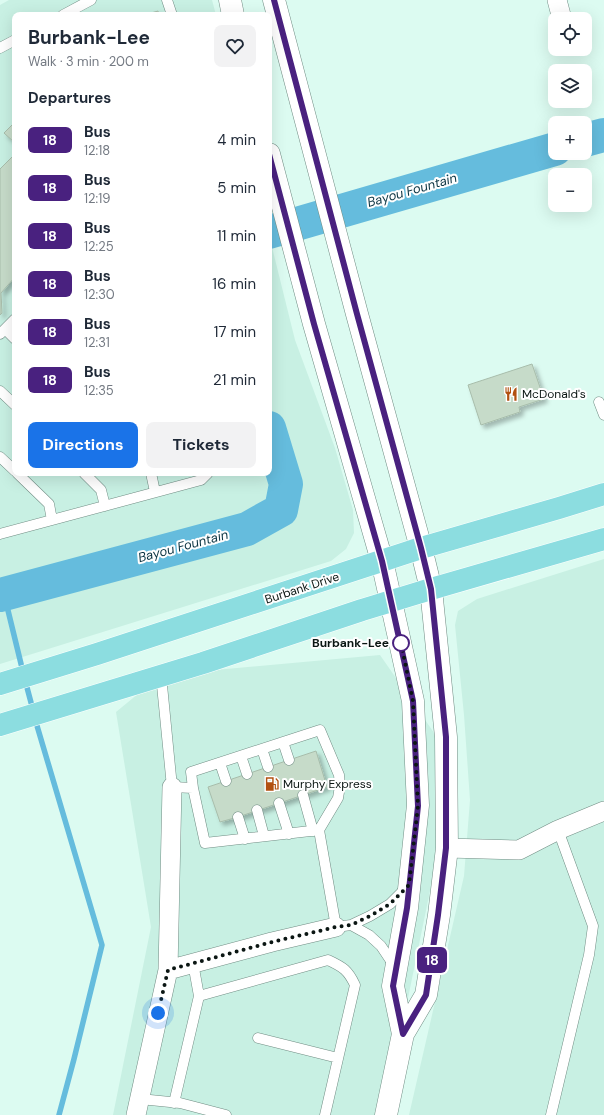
<!DOCTYPE html>
<html lang="en">
<head>
<meta charset="utf-8">
<style>
	body { margin:0; font-family:"DM Sans",sans-serif; background:#f2f2f3; color:#1f2937; height:100vh; display:flex; flex-direction:column; font-size:15px; white-space:nowrap }
	* { box-sizing:border-box; margin:0 }
	p { font-size:13px; color:#747a83 }
	.icon { flex:none; width:22px; height:22px; fill:none; stroke:currentColor; stroke-width:2; stroke-linecap:round; stroke-linejoin:round }
	.map { position:relative; flex:1; overflow:hidden }
	.details { position:absolute; left:12px; top:12px; width:260px; height:464px; display:flex; flex-direction:column; background:#fff; border-radius:8px; box-shadow:0 4px 16px #0002 }
	.details>* { flex:none }
	.badge { padding:0 8px; border-radius:6px; font-size:14px; line-height:26px }
	.fabs { position:absolute; left:548px; top:12px; display:grid; gap:8px }
	.fabs a { display:grid; place-items:center; width:44px; height:44px; border-radius:8px; background:#fff; box-shadow:0 4px 16px #0002; font-size:20px }
	.you { position:absolute; width:20px; height:20px; margin:-10px; border:3px solid #fff; border-radius:50%; background:#1a73e8; box-shadow:0 0 0 6px #1a73e833 }
	.map>.badge { position:absolute; translate:-50% -50%; box-shadow:0 0 0 2px #fff }
	h2 { padding:0 16px; font-size:15px; line-height:36px }
	.round { display:grid; place-items:center; flex:none; width:42px; height:42px; border-radius:8px; background:#f2f2f3 }
	.overview { display:flex; align-items:center; justify-content:space-between; height:68px; padding:0 16px }
	h1 { font-size:19px; font-weight:700; line-height:30px }
	.cta { display:flex; gap:8px; margin-top:auto; padding:8px 16px }
	.cta a { flex:1; height:46px; border-radius:8px; background:#1a73e8; color:#fff; font-size:16px; font-weight:700; line-height:46px; text-align:center }
	.cta a+a { background:#f2f2f3; color:#1f2937 }
	ul { padding:0; list-style:none }
	li { display:flex; align-items:center; gap:12px; height:48px; padding:0 16px }
	li div { flex:1 }
	li b { display:block; font-size:15px }
	li em { font-style:normal }
	li .badge { min-width:44px; font-weight:700; text-align:center }
	.map>svg:first-child { display:block }
	.built { fill:#c8f0e3 }
	.lines { fill:none; stroke-linecap:round; stroke-linejoin:round }
	.stream { stroke:#65bcdd; stroke-width:5.5 }
	.river { stroke:#65bcdd; stroke-width:34 }
	.building { fill:#c6dbc9; stroke:#a8bdab; filter:url(#shadow) }
	.lane-casing { stroke:#718d84; stroke-width:11 }
	.street-casing { stroke:#718d84; stroke-width:20 }
	.secondary-casing { stroke:#718d84; stroke-width:23 }
	.primary-casing { stroke:#fff; stroke-width:23 }
	.lane { stroke:#fff; stroke-width:10 }
	.street { stroke:#fff; stroke-width:19 }
	.secondary { stroke:#fff; stroke-width:22 }
	.primary { stroke:#8cdde0; stroke-width:22 }
	.line-casing { stroke:#fff; stroke-width:9 }
	.line { stroke:#49217f; stroke-width:6 }
	.walk { stroke:#0b1613; stroke-width:4; stroke-dasharray:0 7.2 }
	.stop-dot { fill:#fff; stroke:#49217f; stroke-width:2 }
	.labels { text-anchor:middle; dominant-baseline:central; stroke-width:4; stroke-linejoin:round; paint-order:stroke }
	.poi-label { font-size:12px; fill:#0b1613; stroke:#fff; text-anchor:start }
	.street-label { font-size:12px; fill:#0b1613; stroke:#fff }
	.stop-label { font-size:12px; font-weight:bold; fill:#0b1613; stroke:#fff; text-anchor:end }
	.water-label { font-size:13px; font-style:italic; fill:#0b3442; stroke:#fff }
</style>
</head>
<body>
<div class="map">
<svg width="604" height="1115" viewBox="0 0 604 1115">
	<defs>
		<filter id="shadow"><feDropShadow dx="3.5" dy="3.5" stdDeviation="2" flood-color="#0004"/></filter>
	</defs>
	<rect width="100%" height="100%" fill="#dcfbf1"/>
	<path class="built" d="M 9,0 L 212,0 L 216,15 L 15,15 L 15,473 L 269,473 L 269,235 L 295,340 L 335,448 L 353,510 L 354,533 L 346,549 L 331,561 L 0,664 L 0,5 Z
		M 604,559 L 604,1115 L 409,1115 L 464,876 L 470,800 L 464,715 L 455,625 L 458,611 L 477,599 Z
		M 380,655 L 439,740 L 438,852 L 384,1115 L 113,1115 L 151,927 L 116,712 L 161,675 Z"/>
	<g class="lines">
		<path class="stream" d="M 4,594 L 23,672
			M 25,680 L 33,710
			M 35,719 L 102,945 L 74,1059 L 59,1115"/>
		<path class="river" d="M 585,140 L 604,135
			M 269,232 L 555,149
			M 0,595 L 247,529 L 281,510 L 286,484 L 269,428"/>
	</g>
	<path class="building" d="M 158,11 L 159,15 L 145,15 L 151,13 Z
		M 15,122 L 15,143 L 4,133 Z
		M 15,154 L 15,277 L 1,293 L 2,313 L 0,315 L 0,169 Z
		M 532,364 L 544,399 L 519,407 L 520,412 L 481,425 L 468,385 Z
		M 316,751 L 327,787 L 238,817 L 220,822 L 208,787 Z"/>
	<g class="lines">
		<defs>
			<path id="lane" d="M 167,0 L 172,15
				M 63,15 L 91,0
				M 0,48 L 15,40
				M 5,329 L 15,339
				M 0,334 L 15,319
				M 0,391 L 15,405
				M 599,402 L 604,415
				M 0,457 L 15,471
				M 17,473 L 49,504 L 52,520
				M 84,473 L 101,490 L 105,506
				M 151,473 L 155,492
				M 0,534 L 201,480 L 208,473
				M 161,675 L 172,787 L 193,788 L 205,843 L 319,830 L 336,927 L 351,925 L 370,916 L 390,904 L 407,887
				M 283,742 L 289,760
				M 262,749 L 268,767
				M 241,756 L 247,774
				M 220,763 L 226,781
				M 193,788 L 191,772 L 320,730 L 339,775 L 340,786 L 338,798 L 319,830
				M 303,795 L 313,831
				M 279,803 L 289,834
				M 257,810 L 264,836
				M 238,817 L 245,839
				M 351,925 L 369,935 L 381,946 L 395,967
				M 193,963 L 199,996
				M 258,1038 L 338,1058
				M 140,1099 L 180,1103 L 226,1115
				M 174,1103 L 199,996 L 328,960 C 343,967 348,970 355,985 L 325,1115
				M 551,1115 L 589,955 L 593,926 L 558,830"/>
			<path id="street" d="M 557,0 L 562,19
				M 447,848 L 519,850 L 558,830 L 604,811
				M 168,970 L 272,942 L 336,927
				M 136,1115 L 168,970 L 172,787"/>
			<path id="secondary" d="M 230,0 L 233,15
				M 274,0 L 357,314 L 421,548 L 431,589 L 446,737 L 447,848 L 439,915 L 426,995 L 403,1034 L 386,1115
				M 269,154 L 314,324 L 382,561 L 413,701 L 418,805 L 407,908 L 393,986 L 403,1034"/>
			<path id="primary" d="M 0,684 L 97,654 L 421,548 L 559,508 L 604,494
				M 0,725 L 203,663 L 362,610 L 431,589 L 604,539"/>
		</defs>
		<use href="#lane" class="lane-casing"/>
		<use href="#street" class="street-casing"/>
		<use href="#secondary" class="secondary-casing"/>
		<use href="#primary" class="primary-casing"/>
		<use href="#lane" class="lane"/>
		<use href="#street" class="street"/>
		<use href="#secondary" class="secondary"/>
		<use href="#primary" class="primary"/>
	</g>
	<g class="lines">
		<defs>
			<path id="line" d="M 269,154 L 314,324 L 382,561 L 413,701 L 418,806 L 407,908 L 393,986 L 403,1034 L 426,995 L 438,915 L 446,848 L 446,737 L 431,589 L 421,548 L 357,314 L 274,0"/>
		</defs>
		<use href="#line" class="line-casing"/>
		<use href="#line" class="line"/>
		<path class="walk" d="M 158,1013 L 168,970 L 272,942 L 336,927 L 351,925 L 370,916 L 390,904 L 409,885 L 418,806 L 413,701 L 400,638 L 401,643"/>
	</g>
	<defs>
		<symbol id="restaurant-bare" viewBox="-9 -9 18 18"><path d="M-5-6h1v4h1v-4h1v4h1v-4h1v5L-1.5 .5V6h-2V.5L-5-1ZM5-6V6H3V1.5H1.5Q1.5-4 5-6Z" fill="#b25010" stroke="#fff" stroke-width="2.5" paint-order="stroke"/></symbol>
		<symbol id="fuel-bare" viewBox="-9 -9 18 18"><path d="M-5.5-6h7V0h2V4h1.3V-2.5L3-4.5l.8-.8L6-3V5H2.5V1h-1V6h-7ZM-4.2-4.7v3.2H.2V-4.7Z" fill="#b25010" stroke="#fff" stroke-width="2.5" paint-order="stroke"/></symbol>
	</defs>
	<g fill-rule="evenodd">
		<use href="#restaurant-bare" x="501" y="384" width="20" height="20"/>
		<use href="#fuel-bare" x="262" y="774" width="20" height="20"/>
	</g>
	<circle class="stop-dot" cx="401" cy="643" r="8"/>
	<g class="labels">
		<g class="poi-label">
			<text x="522" y="394">McDonald's</text>
			<text x="283" y="784">Murphy Express</text>
		</g>
		<g class="street-label">
			<text transform="translate(302 588) rotate(-18)">Burbank Drive</text>
		</g>
		<g class="stop-label">
			<text x="389" y="643">Burbank-Lee</text>
		</g>
		<g class="water-label">
			<text transform="translate(412 190) rotate(-16)">Bayou Fountain</text>
			<text transform="translate(183 546) rotate(-15)">Bayou Fountain</text>
		</g>
	</g>
</svg>
<div class="fabs">
<a><svg class="icon" aria-label="locate" viewBox="0 0 24 24"><circle cx="12" cy="12" r="6"/><path d="M12 2v4M12 18v4M2 12h4M18 12h4"/></svg></a>
<a><svg class="icon" aria-label="layers" viewBox="0 0 24 24"><path d="M12 4l9 5-9 5-9-5zM3 14l9 5 9-5"/></svg></a>
<a>+</a>
<a>−</a>
</div>
<div class="you" style="left:158px;top:1013px"></div>
<b class="badge" style="left:432px;top:960px;background:#49217f;color:#fff">18</b>
<section class="details">
<div class="overview"><div><h1>Burbank-Lee</h1><p>Walk · 3 min · 200 m</p></div><a class="round"><svg class="icon" aria-label="heart" viewBox="0 0 24 24"><path d="M12 20l-8-8c-3-5 5-10 8-4 3-6 11-1 8 4z"/></svg></a></div>
<h2>Departures</h2>
<ul>
<li><span class="badge" style="background:#49217f;color:#fff">18</span><div><b>Bus</b><p>12:18</p></div><em>4 min</em></li>
<li><span class="badge" style="background:#49217f;color:#fff">18</span><div><b>Bus</b><p>12:19</p></div><em>5 min</em></li>
<li><span class="badge" style="background:#49217f;color:#fff">18</span><div><b>Bus</b><p>12:25</p></div><em>11 min</em></li>
<li><span class="badge" style="background:#49217f;color:#fff">18</span><div><b>Bus</b><p>12:30</p></div><em>16 min</em></li>
<li><span class="badge" style="background:#49217f;color:#fff">18</span><div><b>Bus</b><p>12:31</p></div><em>17 min</em></li>
<li><span class="badge" style="background:#49217f;color:#fff">18</span><div><b>Bus</b><p>12:35</p></div><em>21 min</em></li>
</ul>
<div class="cta"><a>Directions</a><a>Tickets</a></div>
</section>
</div>
</body>
</html>
